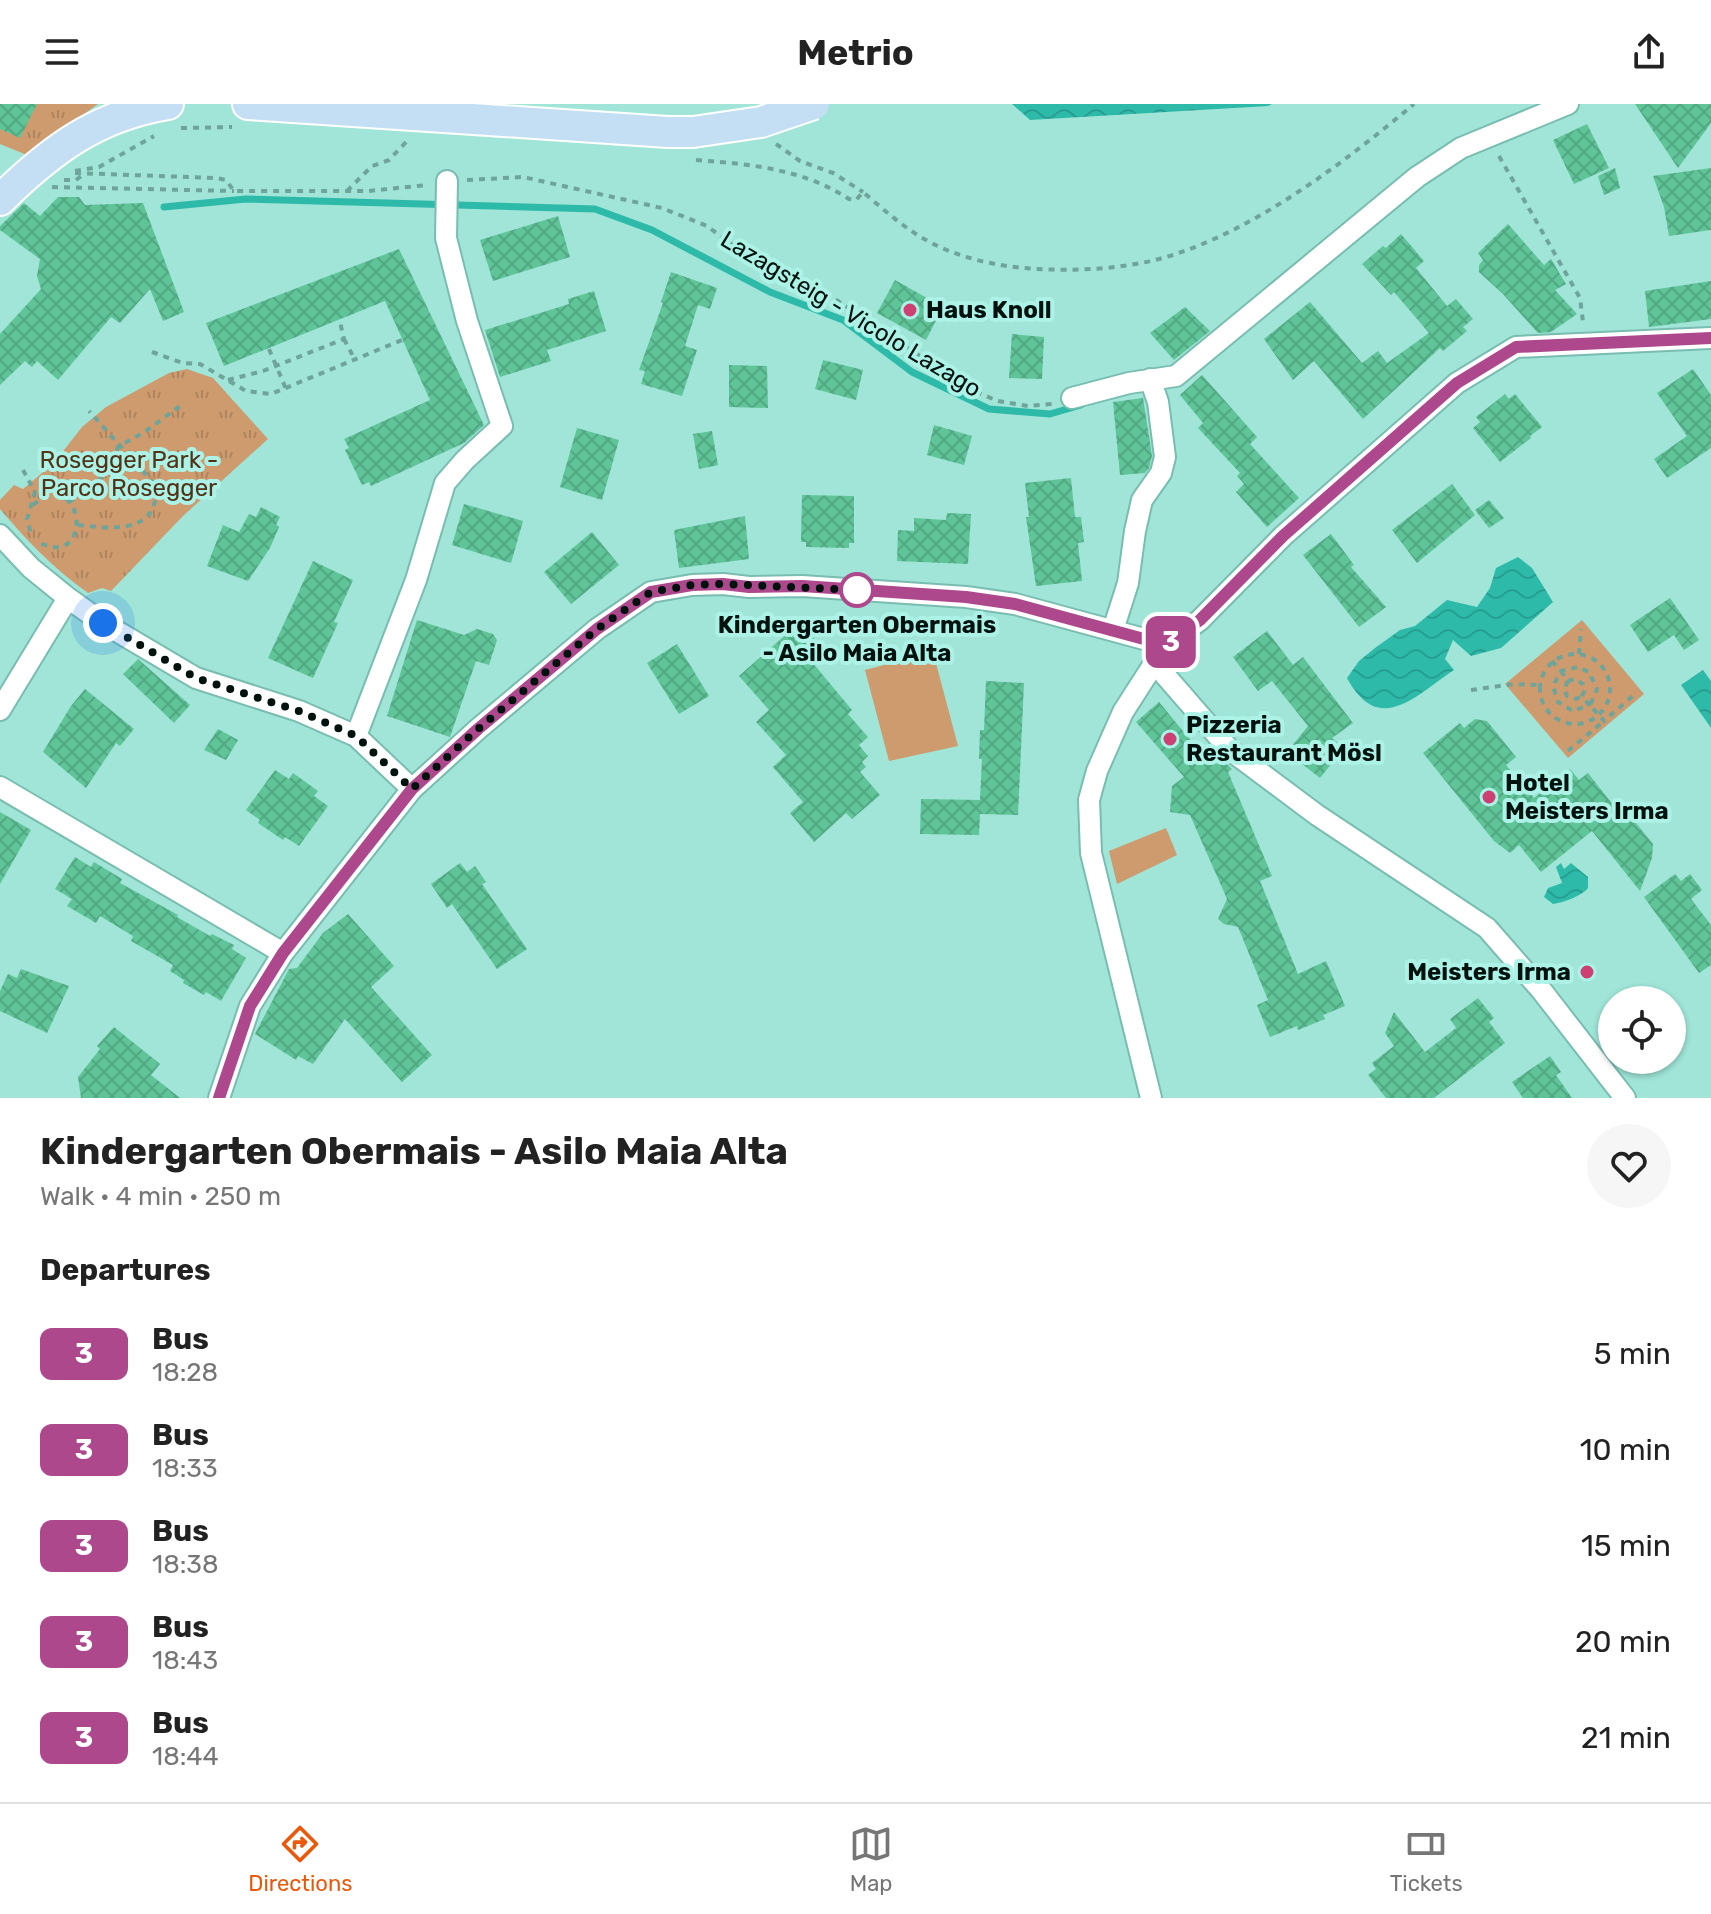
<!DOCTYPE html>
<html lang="en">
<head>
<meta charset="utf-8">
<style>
	body { margin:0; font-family:Rubik,sans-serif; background:#f6f6f6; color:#222; height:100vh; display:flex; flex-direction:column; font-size:30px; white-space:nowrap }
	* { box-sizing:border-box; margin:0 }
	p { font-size:26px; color:#767676 }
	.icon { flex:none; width:44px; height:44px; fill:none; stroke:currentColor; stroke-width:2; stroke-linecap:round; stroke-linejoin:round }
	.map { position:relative; height:994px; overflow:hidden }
	.panel { display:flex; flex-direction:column; background:#fff; flex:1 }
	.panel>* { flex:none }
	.badge { padding:0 16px; border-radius:12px; font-size:28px; line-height:52px }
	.tools { position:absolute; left:1598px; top:882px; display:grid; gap:16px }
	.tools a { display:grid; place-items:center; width:88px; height:88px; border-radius:50%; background:#fff; box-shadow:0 2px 6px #0004; font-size:40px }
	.you { position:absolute; width:40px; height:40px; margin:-20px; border:6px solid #fff; border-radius:50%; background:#1a73e8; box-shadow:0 0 0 12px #1a73e833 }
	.map>.badge { position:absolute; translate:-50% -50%; box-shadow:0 0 0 4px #fff }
	h2 { padding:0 40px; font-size:30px; line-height:72px }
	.round { display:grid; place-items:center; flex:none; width:84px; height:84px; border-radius:42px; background:#f6f6f6 }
	.headline { display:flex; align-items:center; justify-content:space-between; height:136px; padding:0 40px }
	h1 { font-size:38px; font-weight:700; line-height:60px }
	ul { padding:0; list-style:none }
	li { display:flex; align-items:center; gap:24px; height:96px; padding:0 40px }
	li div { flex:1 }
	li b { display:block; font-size:30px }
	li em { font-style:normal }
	li .badge { min-width:88px; font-weight:700; text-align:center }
	header { display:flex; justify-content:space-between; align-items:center; height:104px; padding:0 40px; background:#fff; font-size:36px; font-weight:700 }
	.tabs { display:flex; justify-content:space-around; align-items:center; height:112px; border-top:2px solid #e0e0e0; background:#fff; font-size:22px; color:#767676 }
	.tabs a { display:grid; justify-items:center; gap:4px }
	.tabs .current { color:#ea580c }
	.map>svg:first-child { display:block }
	.green { fill:#cd9b6e }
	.park { fill:url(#park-tufts) }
	.water { fill:url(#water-waves) }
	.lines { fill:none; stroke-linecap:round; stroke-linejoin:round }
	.stream { stroke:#2ebaa9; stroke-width:7 }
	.building { fill:url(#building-cross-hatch) }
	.street-casing { stroke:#79bdb1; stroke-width:24 }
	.primary-casing { stroke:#fff; stroke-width:34 }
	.path { stroke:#6fa49a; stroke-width:4; stroke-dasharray:6 6; stroke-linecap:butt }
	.street { stroke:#fff; stroke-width:20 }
	.primary { stroke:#c4dff4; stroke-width:30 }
	.primary-bridge-casing { stroke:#fff; stroke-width:34; stroke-linecap:butt }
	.primary-bridge { stroke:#c4dff4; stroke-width:30 }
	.line-casing { stroke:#fff; stroke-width:18 }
	.line { stroke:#ae488d; stroke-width:12 }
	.walk { stroke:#00120e; stroke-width:8; stroke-dasharray:0 14.4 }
	.poi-dot { fill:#cc4072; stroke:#adf2e6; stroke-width:3 }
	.stop-dot { fill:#fff; stroke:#ae488d; stroke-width:4 }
	.labels { text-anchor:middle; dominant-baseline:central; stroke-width:8; stroke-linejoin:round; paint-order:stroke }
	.poi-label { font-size:24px; font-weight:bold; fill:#00120e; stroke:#adf2e6; text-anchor:start }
	.street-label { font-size:24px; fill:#00120e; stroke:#adf2e6 }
	.park-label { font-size:24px; fill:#513317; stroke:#adf2e6 }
	.stop-label { font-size:24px; font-weight:bold; fill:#00120e; stroke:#adf2e6 }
</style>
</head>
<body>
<header><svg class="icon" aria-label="menu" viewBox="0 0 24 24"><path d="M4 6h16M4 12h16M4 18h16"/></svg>Metrio<svg class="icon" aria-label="share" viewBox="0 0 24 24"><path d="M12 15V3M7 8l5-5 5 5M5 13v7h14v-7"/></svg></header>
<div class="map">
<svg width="1711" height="994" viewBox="0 0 1711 994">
	<defs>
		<pattern id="park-tufts" width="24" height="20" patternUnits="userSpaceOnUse" patternTransform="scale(2)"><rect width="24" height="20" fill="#cd9b6e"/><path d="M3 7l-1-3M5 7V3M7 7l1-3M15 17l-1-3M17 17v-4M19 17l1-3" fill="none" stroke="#ae845e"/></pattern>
		<pattern id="water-waves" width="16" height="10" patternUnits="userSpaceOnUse" patternTransform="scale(2)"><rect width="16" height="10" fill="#2ebaa9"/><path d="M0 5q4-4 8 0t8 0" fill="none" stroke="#279f90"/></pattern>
		<pattern id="building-cross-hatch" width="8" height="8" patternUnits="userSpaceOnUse" patternTransform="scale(2)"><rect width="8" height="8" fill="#5fc598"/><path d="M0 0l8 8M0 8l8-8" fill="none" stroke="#51a882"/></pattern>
	</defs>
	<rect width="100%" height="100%" fill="#a0e5d8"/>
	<path class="green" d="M 1582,516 L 1644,590 L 1568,654 L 1505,580 Z
		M 933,548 L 958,642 L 889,657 L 865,566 Z
		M 1166,724 L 1177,751 L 1117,780 L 1109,747 Z"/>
	<path class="park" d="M 0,0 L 98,0 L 27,51 L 0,40 Z
		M 187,265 L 213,274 L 268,335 L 183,412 L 111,487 L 102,484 L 88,489 C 54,465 27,437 0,405 L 0,396 L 14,381 L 23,385 L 54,359 L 82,323 L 106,303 L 169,269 Z"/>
	<path class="water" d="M 1012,0 L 1272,0 L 1268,2 L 1030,16 Z
		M 1518,453 L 1532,464 L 1553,498 L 1501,544 L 1471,552 L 1453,536 L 1445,555 L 1454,566 C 1415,592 1379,633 1347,574 L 1359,557 L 1375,544 L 1400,526 L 1415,522 L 1447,496 L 1477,503 L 1490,484 L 1496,464 Z
		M 1703,566 L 1711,577 L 1711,624 L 1681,581 Z
		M 1561,759 L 1564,765 L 1571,759 L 1588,773 L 1588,784 C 1582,792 1562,799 1553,800 L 1544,793 L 1548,784 L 1562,779 L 1556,763 Z"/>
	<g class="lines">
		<path class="stream" d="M 164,103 L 246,95 L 595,105 L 652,126 L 770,188 L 843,216 L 912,268 L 989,305 L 1050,310 L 1081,301"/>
	</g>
	<path class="building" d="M 0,0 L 37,0 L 20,34 L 0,25 Z
		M 1635,0 L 1711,0 L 1711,19 L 1678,64 Z
		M 1587,20 L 1609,64 L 1574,80 L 1553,36 Z
		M 1615,64 L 1620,84 L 1604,91 L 1598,72 Z
		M 1711,64 L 1711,126 L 1669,132 L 1664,103 L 1653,72 Z
		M 58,93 L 79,93 L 85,101 L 143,99 L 184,208 L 163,217 L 150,185 L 120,219 L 111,213 L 58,276 L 37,257 L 32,263 L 25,257 L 0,281 L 0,230 L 41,185 L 37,172 L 40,155 L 0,126 L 0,122 L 24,99 L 40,112 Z
		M 558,112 L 570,153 L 493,177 L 480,136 Z
		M 1508,120 L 1544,161 L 1551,155 L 1566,180 L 1555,186 L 1577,210 L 1551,228 L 1538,229 L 1503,190 L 1479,168 L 1479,161 L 1483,156 L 1478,149 Z
		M 1401,130 L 1424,157 L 1416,164 L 1447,202 L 1456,195 L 1473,215 L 1463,223 L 1467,227 L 1443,247 L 1440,244 L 1363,315 L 1314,257 L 1293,276 L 1264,235 L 1310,198 L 1362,259 L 1378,247 L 1387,259 L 1429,229 L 1394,188 L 1391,191 L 1362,160 L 1383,142 L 1386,144 Z
		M 399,145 L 484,321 L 464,339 L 371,382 L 369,378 L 362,381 L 345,346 L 349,344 L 344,335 L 430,296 L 385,197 L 224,262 L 206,219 Z
		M 671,168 L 717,184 L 710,205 L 698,201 L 685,242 L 697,246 L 682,292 L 641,280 L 645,267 L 639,266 L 663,199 L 661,198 Z
		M 895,176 L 943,203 L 926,236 L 877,209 Z
		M 1711,177 L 1711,215 L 1649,223 L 1645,187 Z
		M 594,187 L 606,227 L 547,246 L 551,257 L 500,273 L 485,226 L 569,200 L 568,195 Z
		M 1185,203 L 1210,227 L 1174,256 L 1150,229 Z
		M 1012,230 L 1044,233 L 1042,275 L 1009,274 Z
		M 823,256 L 863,266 L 856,296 L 815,285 Z
		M 729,261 L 767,262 L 768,304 L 729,303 Z
		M 1693,265 L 1711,291 L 1711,344 L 1667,374 L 1654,355 L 1687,332 L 1657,289 Z
		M 1202,271 L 1257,333 L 1250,340 L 1299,394 L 1267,423 L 1236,388 L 1244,380 L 1237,372 L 1240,369 L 1198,324 L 1203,319 L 1180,291 Z
		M 1505,290 L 1509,295 L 1515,290 L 1542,323 L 1530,332 L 1531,334 L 1500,358 L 1473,324 L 1480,318 L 1476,313 Z
		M 1143,294 L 1152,352 L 1149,364 L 1145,369 L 1120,371 L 1113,298 Z
		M 934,321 L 972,332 L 964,361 L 927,351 Z
		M 577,324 L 619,336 L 602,396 L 560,383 Z
		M 712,327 L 718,361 L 699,365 L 693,330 Z
		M 1071,374 L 1075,413 L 1081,413 L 1084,438 L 1078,439 L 1082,477 L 1036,482 L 1026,413 L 1029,413 L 1025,379 Z
		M 1452,380 L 1475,411 L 1417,459 L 1392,426 Z
		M 802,391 L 854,392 L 854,439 L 849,439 L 849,444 L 806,443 L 806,438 L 801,438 Z
		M 1489,396 L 1504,414 L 1489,424 L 1475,406 Z
		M 464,400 L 523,417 L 511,459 L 452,441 Z
		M 261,403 L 280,413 L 276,421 L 279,423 L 270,444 L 248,477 L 207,462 L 223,421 L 239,428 L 249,410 L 256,413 Z
		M 947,409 L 971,410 L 968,460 L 897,457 L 898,426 L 914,427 L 914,414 L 946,416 Z
		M 745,412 L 749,455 L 679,464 L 674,426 Z
		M 592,428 L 619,461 L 571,500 L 544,468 Z
		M 1331,430 L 1354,461 L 1351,463 L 1386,503 L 1359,523 L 1303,451 Z
		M 313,457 L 353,476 L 334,518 L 338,519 L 313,574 L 268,554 Z
		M 1670,494 L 1699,536 L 1684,546 L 1674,531 L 1648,548 L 1630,521 Z
		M 417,516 L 464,531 L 477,525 L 493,530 L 497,536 L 489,561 L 476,557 L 450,633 L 387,612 Z
		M 800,518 L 825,547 L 812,558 L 852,606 L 848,610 L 868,633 L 859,641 L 868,652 L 862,658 L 866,663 L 860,668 L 880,691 L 852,715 L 846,709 L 814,738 L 790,709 L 803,698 L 773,663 L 786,651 L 756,618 L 769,606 L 739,572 Z
		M 1267,527 L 1293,561 L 1303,553 L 1353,619 L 1332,634 L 1344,644 L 1320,674 L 1287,648 L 1308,622 L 1272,577 L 1258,587 L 1233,553 Z
		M 677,540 L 709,592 L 679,610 L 647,559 Z
		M 138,555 L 190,601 L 174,619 L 123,570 Z
		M 986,577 L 1024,579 L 1018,711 L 980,710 L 979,731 L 920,730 L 921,695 L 980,696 L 982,655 L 979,655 L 980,626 L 984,626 Z
		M 85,585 L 134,625 L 120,642 L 116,639 L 86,684 L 43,648 L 71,602 Z
		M 1159,598 L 1207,656 L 1216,649 L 1232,665 L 1228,668 L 1272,772 L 1260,777 L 1298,870 L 1326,857 L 1345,902 L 1323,911 L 1325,915 L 1298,926 L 1297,922 L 1270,933 L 1257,901 L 1268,896 L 1238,823 L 1224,820 L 1218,815 L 1227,795 L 1190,711 L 1170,708 L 1172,682 L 1184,673 L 1136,618 Z
		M 1475,615 L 1487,617 L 1516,653 L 1506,661 L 1534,694 L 1570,665 L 1579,676 L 1588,669 L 1617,706 L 1622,702 L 1653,740 L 1652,754 L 1640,787 L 1592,727 L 1541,768 L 1519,741 L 1510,749 L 1494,737 L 1423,649 L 1460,619 L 1464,624 Z
		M 218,625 L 238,636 L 226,656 L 204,646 Z
		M 275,666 L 289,675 L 293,669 L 318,687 L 314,692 L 328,702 L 299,742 L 285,733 L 283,736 L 258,719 L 260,716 L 246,706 Z
		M 0,708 L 31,726 L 0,780 Z
		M 75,753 L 91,763 L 94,758 L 122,775 L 120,779 L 178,811 L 177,813 L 210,832 L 212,830 L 234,841 L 232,845 L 246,854 L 221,897 L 206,888 L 204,891 L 183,879 L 184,876 L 170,867 L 173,861 L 131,837 L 133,832 L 100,812 L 96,819 L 67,802 L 72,795 L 55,785 Z
		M 460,759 L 467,768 L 475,762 L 486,778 L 482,780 L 527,845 L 497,865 L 452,800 L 447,804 L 431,780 Z
		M 1675,770 L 1681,777 L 1690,770 L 1702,786 L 1691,795 L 1711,821 L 1711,861 L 1699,869 L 1644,793 Z
		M 348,810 L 394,862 L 371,883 L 432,951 L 402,978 L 345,915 L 313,960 L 298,952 L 296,956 L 255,930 L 289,865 L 297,864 L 323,829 Z
		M 21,865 L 69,882 L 47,929 L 0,907 L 0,887 L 8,870 L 17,874 Z
		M 1478,894 L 1494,914 L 1489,918 L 1505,939 L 1434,994 L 1386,994 L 1368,971 L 1376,965 L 1372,959 L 1394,942 L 1385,929 L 1394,908 L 1425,948 L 1456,924 L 1450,915 Z
		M 114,923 L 160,960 L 151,971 L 180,994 L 81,994 L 78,973 L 100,945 L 97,942 Z
		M 1550,952 L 1561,968 L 1556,971 L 1572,994 L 1523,994 L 1512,978 Z"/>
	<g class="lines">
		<defs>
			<path id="street" d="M 1072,294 L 1129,279 L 1176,272 L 1417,73 L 1461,44 L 1568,0
				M 0,431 L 31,464 L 68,494 L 103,519 L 196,574 L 299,607 L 356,632 L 412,685
				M 1113,526 L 1128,479 L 1135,427 L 1142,396 L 1161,369 L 1165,353 L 1158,298 L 1150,275
				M 1166,547 L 1164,570 L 1230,646 L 1317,711 L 1487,824 L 1542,887 L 1625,994
				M 0,606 L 68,494
				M 356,632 L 416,476 L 445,379 L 465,356 L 502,322 L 467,217 L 446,134 L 447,77
				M 0,683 L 283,849
				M 219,994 L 250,902 L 283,849 L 412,685 L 478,625 L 597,525 L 651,488 L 692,481 L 723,480 L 749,483 L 802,482 L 966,493 L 1015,500 L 1166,541
				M 1151,994 L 1091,749 L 1089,696 L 1097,667 L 1123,608 L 1166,541 L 1200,516 L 1283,432 L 1457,279 L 1516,243 L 1711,234"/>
			<path id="primary" d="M 248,0 L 668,28 L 693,28
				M 0,96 C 51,46 96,12 168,0"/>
		</defs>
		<use href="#street" class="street-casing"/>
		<use href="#primary" class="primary-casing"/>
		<path class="path" d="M 181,24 L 232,23
			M 776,40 L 800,57 L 833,69 L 863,88
			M 1499,52 L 1580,194 L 1583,218
			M 696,56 C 750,60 803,65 849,95 L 856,96 L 863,88 C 884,106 903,123 926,136 C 960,155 1000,163 1038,165 C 1078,167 1120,165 1159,155 C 1249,131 1344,59 1414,0
			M 75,67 L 99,63 L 154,32
			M 75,69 L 216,74 L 226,76 L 234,87 L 368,87 L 427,81
			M 64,76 L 76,76 L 84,70
			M 467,76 L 523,73 L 662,104 L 707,122 L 750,154 L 784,167 L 838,197 L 969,285 L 998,297 L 1028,302 L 1053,300
			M 52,83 L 234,87
			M 347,87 L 372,62 L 389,56 L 408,36
			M 344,235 L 355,256
			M 269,245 L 286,285
			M 152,248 L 183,259 L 200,260 L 246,287 L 271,290 L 402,236
			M 228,276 L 263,267 L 344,235 L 340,218
			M 23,366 L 35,388 L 27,415 L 31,430
			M 69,398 L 92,383 L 108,367 L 118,343 L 146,327 L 180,302
			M 33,401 C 84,360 95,465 40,439
			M 78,421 C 99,423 136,429 150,409 C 155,402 156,392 158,384 L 89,307
			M1540 585a35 35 0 1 1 70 0a35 35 0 1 1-70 0Z
			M 1579,550 L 1581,525
			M 1552,557 L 1561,567 L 1578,563 L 1589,568 L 1597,585 L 1590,601 L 1604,617 L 1636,589
			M 1561,567 L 1568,577 L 1575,575 L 1583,580 L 1585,586 L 1582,592 L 1589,601 L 1573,607 L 1558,598 L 1553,582 Z
			M 1568,577 L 1564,585 L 1567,592 L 1576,595 L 1582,592
			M 1471,586 L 1514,580 L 1539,581
			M 1568,647 L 1604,617"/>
		<use href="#street" class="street"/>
		<use href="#primary" class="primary"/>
		<defs>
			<path id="primary-bridge" d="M 693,28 L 761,18 L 814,0"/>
		</defs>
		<use href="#primary-bridge" class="primary-bridge-casing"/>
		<use href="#primary-bridge" class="primary-bridge"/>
	</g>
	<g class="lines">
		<defs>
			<path id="line" d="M 219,994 L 250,902 L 283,849 L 412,685 L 478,625 L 597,525 L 651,488 L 692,481 L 723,480 L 749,483 L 802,482 L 966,493 L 1015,500 L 1166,541 L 1200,516 L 1283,432 L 1457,279 L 1516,243 L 1711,234"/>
		</defs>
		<use href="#line" class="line-casing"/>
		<use href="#line" class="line"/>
		<path class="walk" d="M 103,519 L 196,574 L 299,607 L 356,632 L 412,685 L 478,625 L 597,525 L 651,488 L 692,481 L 723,480 L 857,486"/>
	</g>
	<g class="poi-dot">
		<circle cx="910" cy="206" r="8"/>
		<circle cx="1170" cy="635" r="8"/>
		<circle cx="1489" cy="693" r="8"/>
		<circle cx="1587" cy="868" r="8"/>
	</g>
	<circle class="stop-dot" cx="857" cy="486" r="16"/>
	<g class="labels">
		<g class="poi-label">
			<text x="926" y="206">Haus Knoll</text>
			<text x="1186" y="621">Pizzeria<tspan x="1186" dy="28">Restaurant Mösl</tspan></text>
			<text x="1505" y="679">Hotel<tspan x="1505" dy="28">Meisters Irma</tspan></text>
			<text x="1571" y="868" text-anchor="end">Meisters Irma</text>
		</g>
		<g class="street-label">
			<text transform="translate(851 210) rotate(31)">Lazagsteig - Vicolo Lazago</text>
		</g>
		<g class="park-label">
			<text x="129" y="356">Rosegger Park -<tspan x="129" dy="28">Parco Rosegger</tspan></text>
		</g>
		<g class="stop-label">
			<text x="857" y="521">Kindergarten Obermais<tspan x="857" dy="28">- Asilo Maia Alta</tspan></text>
		</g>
	</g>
</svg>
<div class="tools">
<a><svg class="icon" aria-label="locate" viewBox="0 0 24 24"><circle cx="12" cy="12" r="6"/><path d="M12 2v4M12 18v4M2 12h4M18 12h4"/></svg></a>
</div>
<div class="you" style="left:103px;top:519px"></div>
<b class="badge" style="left:1171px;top:538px;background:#ae488d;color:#fff">3</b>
</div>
<section class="panel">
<div class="headline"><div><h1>Kindergarten Obermais - Asilo Maia Alta</h1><p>Walk · 4 min · 250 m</p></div><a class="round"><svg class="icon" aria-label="heart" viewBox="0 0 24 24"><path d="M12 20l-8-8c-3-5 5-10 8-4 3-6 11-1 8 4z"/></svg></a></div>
<h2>Departures</h2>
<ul>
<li><span class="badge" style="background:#ae488d;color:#fff">3</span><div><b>Bus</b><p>18:28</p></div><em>5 min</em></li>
<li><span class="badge" style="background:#ae488d;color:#fff">3</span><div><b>Bus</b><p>18:33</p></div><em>10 min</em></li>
<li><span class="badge" style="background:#ae488d;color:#fff">3</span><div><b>Bus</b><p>18:38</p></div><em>15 min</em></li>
<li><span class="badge" style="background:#ae488d;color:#fff">3</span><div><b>Bus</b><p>18:43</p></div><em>20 min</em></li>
<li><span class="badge" style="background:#ae488d;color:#fff">3</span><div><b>Bus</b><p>18:44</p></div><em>21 min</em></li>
</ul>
</section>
<nav class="tabs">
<a class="current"><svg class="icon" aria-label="directions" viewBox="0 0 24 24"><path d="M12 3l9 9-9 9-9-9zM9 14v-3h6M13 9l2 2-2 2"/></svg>Directions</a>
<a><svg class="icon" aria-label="map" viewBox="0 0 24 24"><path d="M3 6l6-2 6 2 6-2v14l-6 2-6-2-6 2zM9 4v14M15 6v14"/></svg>Map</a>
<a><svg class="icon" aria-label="tickets" viewBox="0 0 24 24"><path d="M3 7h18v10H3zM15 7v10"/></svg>Tickets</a>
</nav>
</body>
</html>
